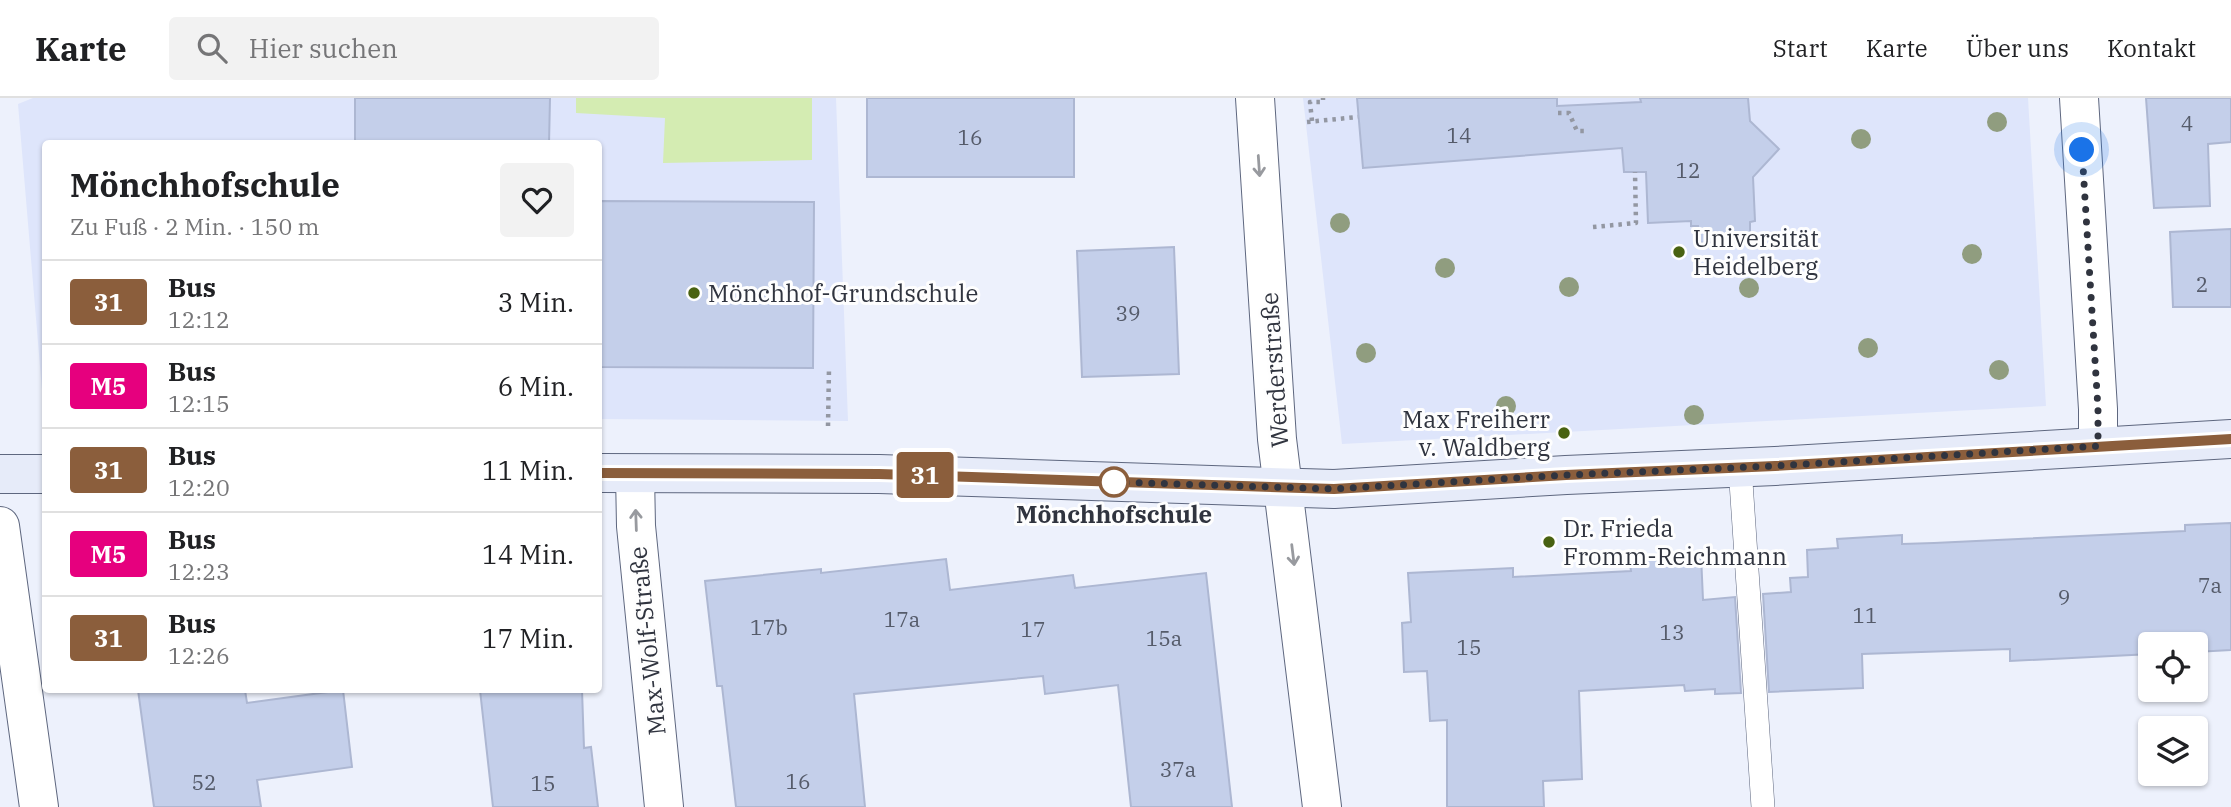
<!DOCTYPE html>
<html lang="de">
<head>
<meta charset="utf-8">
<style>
	body { margin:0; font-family:"IBM Plex Serif",serif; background:#f2f2f2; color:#202124; height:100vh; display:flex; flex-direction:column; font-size:26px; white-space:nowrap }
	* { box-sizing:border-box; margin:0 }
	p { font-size:23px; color:#757577 }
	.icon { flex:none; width:38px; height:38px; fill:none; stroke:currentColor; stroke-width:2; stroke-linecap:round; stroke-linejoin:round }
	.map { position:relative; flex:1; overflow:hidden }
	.details { position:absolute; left:42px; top:42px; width:560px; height:553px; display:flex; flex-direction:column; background:#fff; border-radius:7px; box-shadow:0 2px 5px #0004 }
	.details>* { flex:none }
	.badge { padding:0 14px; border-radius:5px; font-size:24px; line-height:46px }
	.fabs { position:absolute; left:2138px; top:534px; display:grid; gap:14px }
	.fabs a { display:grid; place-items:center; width:70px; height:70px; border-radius:7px; background:#fff; box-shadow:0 2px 5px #0004; font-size:35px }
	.you { position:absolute; width:35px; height:35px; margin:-18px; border:5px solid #fff; border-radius:50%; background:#1a73e8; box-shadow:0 0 0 10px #1a73e833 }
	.map>.badge { position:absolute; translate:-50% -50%; box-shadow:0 0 0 4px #fff }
	.round { display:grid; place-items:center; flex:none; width:74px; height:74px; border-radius:7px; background:#f2f2f2 }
	.headline { display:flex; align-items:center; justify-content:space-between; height:119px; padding:0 28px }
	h1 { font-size:33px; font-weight:700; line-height:52px }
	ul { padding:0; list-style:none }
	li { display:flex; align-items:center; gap:21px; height:84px; padding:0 28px; border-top:2px solid #e0e0e0 }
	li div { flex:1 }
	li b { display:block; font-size:26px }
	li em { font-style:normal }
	li .badge { min-width:77px; font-weight:700; text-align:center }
	header { display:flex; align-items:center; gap:42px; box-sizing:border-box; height:98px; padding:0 35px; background:#fff; border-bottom:2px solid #e0e0e0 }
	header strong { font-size:33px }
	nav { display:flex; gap:38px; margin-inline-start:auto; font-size:24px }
	.search { width:490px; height:63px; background:#f2f2f2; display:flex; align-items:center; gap:18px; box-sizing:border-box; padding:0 24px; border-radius:7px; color:#757577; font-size:26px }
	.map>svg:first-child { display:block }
	.built { fill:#dee5fb }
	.green { fill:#d4ecb2 }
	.building { fill:#c4cfea; stroke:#adb7d2; stroke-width:2 }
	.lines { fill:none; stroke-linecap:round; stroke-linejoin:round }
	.lane-casing { stroke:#5e677f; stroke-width:24 }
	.street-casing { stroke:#5e677f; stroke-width:40 }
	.secondary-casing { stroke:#5e677f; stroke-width:40 }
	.path { stroke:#9397a2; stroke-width:4.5; stroke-dasharray:3.5 5; stroke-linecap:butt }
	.lane { stroke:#fff; stroke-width:23 }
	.street { stroke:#fff; stroke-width:38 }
	.secondary { stroke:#e6ebf9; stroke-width:38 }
	.tree { fill:#909d7f }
	.oneway { stroke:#989a9f }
	.line-casing { stroke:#fff; stroke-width:16 }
	.line { stroke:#8b5e3c; stroke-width:10 }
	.walk { stroke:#30343f; stroke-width:7; stroke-dasharray:0 12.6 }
	.poi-dot { fill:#496211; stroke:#fefefe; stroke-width:2.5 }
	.stop-dot { fill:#fff; stroke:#8b5e3c; stroke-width:3.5 }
	.labels { text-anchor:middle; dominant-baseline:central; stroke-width:6; stroke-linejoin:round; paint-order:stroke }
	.number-label { font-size:21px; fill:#555b6a }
	.poi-label { font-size:24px; fill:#30343f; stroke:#fefefe; text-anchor:start }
	.street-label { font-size:24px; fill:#30343f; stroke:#fefefe }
	.stop-label { font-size:24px; font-weight:bold; fill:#30343f; stroke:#fefefe }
</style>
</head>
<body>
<header>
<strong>Karte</strong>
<div class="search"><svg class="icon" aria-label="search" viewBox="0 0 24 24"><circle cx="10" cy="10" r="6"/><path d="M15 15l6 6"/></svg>Hier suchen</div>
<nav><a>Start</a><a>Karte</a><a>Über uns</a><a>Kontakt</a></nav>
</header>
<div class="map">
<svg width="2231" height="709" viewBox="0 0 2231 709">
	<rect width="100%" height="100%" fill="#edf1fc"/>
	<path class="built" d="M 33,0 L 836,0 L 848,323 L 599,321 L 598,46 L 46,46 L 44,316 L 18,6 Z
		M 1303,0 L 2028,0 L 2046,308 L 1342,346 Z"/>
	<path class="green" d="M 576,0 L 812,0 L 812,62 L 663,65 L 665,20 L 576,15 Z"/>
	<path class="building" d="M 355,0 L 550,0 L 549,46 L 355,46 Z
		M 867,0 L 1074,0 L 1074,79 L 867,79 Z
		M 1357,0 L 1557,0 L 1557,8 L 1641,4 L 1640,0 L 1748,0 L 1750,23 L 1779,51 L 1753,79 L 1755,123 L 1750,124 L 1750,142 L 1699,145 L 1698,128 L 1691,128 L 1691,123 L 1648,125 L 1646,74 L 1624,74 L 1622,50 L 1363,70 Z
		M 2146,0 L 2231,0 L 2231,44 L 2208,46 L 2210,108 L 2154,110 Z
		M 598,103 L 814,104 L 813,270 L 598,269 Z
		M 2231,131 L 2231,209 L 2173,209 L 2170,134 Z
		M 1174,149 L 1179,276 L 1082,279 L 1077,153 Z
		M 2231,425 L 2231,552 L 2196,554 L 2196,546 L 2151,546 L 2151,556 L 2010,563 L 2010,551 L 1862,556 L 1863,590 L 1769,594 L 1763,496 L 1791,494 L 1790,480 L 1808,479 L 1807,452 L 1838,450 L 1837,441 L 1902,437 L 1902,446 L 1934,445 L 2185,433 L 2185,427 Z
		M 1701,457 L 1703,502 L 1735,499 L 1741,595 L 1715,596 L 1715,591 L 1685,593 L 1684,587 L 1579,593 L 1582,681 L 1543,683 L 1544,709 L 1447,709 L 1447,622 L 1430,623 L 1427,573 L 1404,574 L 1402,525 L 1411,524 L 1408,475 L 1513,470 L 1513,479 L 1631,473 L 1629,460 Z
		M 946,461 L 950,492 L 1073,477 L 1075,490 L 1206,475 L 1232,709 L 1131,709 L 1118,587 L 1045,596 L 1043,578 L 854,596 L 865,709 L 736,709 L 722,588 L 717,588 L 705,483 L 821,471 L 821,475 Z
		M 138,592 L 245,592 L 247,605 L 343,592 L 352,669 L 257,682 L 261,709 L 154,709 Z
		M 480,592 L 582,592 L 584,650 L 591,649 L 598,709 L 493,709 Z"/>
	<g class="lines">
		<defs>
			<path id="lane" d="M 1740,369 L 1763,709"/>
			<path id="street" d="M 1255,0 L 1277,341 L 1322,709
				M 2079,0 L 2098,311 L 2098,348
				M 635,376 L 636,428 L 664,709
				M 0,428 L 39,709"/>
			<path id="secondary" d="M 598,375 L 879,376 L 1334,391 L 1566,377 L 1775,368 L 2231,341
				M 0,376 L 46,376"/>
		</defs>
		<use href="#lane" class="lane-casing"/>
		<use href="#street" class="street-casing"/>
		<use href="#secondary" class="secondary-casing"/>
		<path class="path" d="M 1558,15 L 1569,15 L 1577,33 L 1586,33
			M 1312,23 L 1310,4 L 1323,4 L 1323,0
			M 1307,24 L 1358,19
			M 1593,129 L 1636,125 L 1635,74
			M 828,328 L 829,270"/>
		<use href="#lane" class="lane"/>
		<use href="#street" class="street"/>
		<use href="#secondary" class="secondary"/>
	</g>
	<g class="tree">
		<circle cx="1997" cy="24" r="10"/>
		<circle cx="1861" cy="41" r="10"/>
		<circle cx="1340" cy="125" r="10"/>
		<circle cx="1972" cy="156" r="10"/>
		<circle cx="1445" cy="170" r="10"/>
		<circle cx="1569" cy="189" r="10"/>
		<circle cx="1749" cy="190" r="10"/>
		<circle cx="1868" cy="250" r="10"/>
		<circle cx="1366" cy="255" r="10"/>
		<circle cx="1999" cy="272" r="10"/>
		<circle cx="1506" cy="308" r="10"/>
		<circle cx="1694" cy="317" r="10"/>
	</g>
	<defs><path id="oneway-shaft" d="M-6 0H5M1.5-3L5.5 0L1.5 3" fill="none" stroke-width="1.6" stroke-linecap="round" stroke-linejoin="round" transform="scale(1.75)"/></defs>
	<g class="oneway">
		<use href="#oneway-shaft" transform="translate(1259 68) rotate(86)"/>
		<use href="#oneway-shaft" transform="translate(636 422) rotate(-92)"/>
		<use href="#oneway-shaft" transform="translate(1293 457) rotate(83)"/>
	</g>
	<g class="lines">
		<defs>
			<path id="line" d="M 598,375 L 879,376 L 1334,391 L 1566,377 L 1775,368 L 2231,341"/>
		</defs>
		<use href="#line" class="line-casing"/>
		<use href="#line" class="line"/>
		<path class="walk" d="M 1114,384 L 1334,391 L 1566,377 L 1775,368 L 2098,348 L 2098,311 L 2082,52"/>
	</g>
	<g class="poi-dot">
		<circle cx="1679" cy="154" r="7"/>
		<circle cx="694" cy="195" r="7"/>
		<circle cx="1564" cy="335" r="7"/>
		<circle cx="1549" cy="444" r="7"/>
	</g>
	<circle class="stop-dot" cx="1114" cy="384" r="14"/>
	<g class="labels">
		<g class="number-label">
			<text x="2187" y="25">4</text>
			<text x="1459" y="37">14</text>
			<text x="970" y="39">16</text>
			<text x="1688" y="72">12</text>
			<text x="2202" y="186">2</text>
			<text x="1128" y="215">39</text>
			<text x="2210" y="487">7a</text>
			<text x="2064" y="499">9</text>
			<text x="1865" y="517">11</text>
			<text x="902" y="521">17a</text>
			<text x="769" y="529">17b</text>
			<text x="1033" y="531">17</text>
			<text x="1672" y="534">13</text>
			<text x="1164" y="540">15a</text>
			<text x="1469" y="549">15</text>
			<text x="1178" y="671">37a</text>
			<text x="798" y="683">16</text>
			<text x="204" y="684">52</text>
			<text x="543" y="685">15</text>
		</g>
		<g class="poi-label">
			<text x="1693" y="140">Universität<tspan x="1693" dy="28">Heidelberg</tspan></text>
			<text x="708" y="195">Mönchhof-Grundschule</text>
			<text x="1550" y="321" text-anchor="end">Max Freiherr<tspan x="1550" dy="28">v. Waldberg</tspan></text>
			<text x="1563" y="430">Dr. Frieda<tspan x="1563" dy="28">Fromm-Reichmann</tspan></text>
		</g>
		<g class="street-label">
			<text transform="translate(1274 272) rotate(-94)">Werderstraße</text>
			<text transform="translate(647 543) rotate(-96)">Max-Wolf-Straße</text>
		</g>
		<g class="stop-label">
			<text x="1114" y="416">Mönchhofschule</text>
		</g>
	</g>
</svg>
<div class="fabs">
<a><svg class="icon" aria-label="locate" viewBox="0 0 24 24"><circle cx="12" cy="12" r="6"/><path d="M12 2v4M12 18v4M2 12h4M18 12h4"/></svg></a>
<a><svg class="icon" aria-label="layers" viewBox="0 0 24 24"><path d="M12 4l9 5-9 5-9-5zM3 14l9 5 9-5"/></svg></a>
</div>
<div class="you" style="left:2082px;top:52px"></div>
<b class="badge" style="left:925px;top:377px;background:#8b5e3c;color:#fff">31</b>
<section class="details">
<div class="headline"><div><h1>Mönchhofschule</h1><p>Zu Fuß · 2 Min. · 150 m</p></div><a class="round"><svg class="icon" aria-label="heart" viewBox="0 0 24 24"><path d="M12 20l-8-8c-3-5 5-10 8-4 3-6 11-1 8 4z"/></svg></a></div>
<ul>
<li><span class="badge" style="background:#8b5e3c;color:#fff">31</span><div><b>Bus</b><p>12:12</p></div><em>3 Min.</em></li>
<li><span class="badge" style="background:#e6007e;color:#fff">M5</span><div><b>Bus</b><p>12:15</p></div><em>6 Min.</em></li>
<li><span class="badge" style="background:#8b5e3c;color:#fff">31</span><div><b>Bus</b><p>12:20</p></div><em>11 Min.</em></li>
<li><span class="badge" style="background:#e6007e;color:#fff">M5</span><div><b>Bus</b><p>12:23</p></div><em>14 Min.</em></li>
<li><span class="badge" style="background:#8b5e3c;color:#fff">31</span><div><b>Bus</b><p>12:26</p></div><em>17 Min.</em></li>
</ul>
</section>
</div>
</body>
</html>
